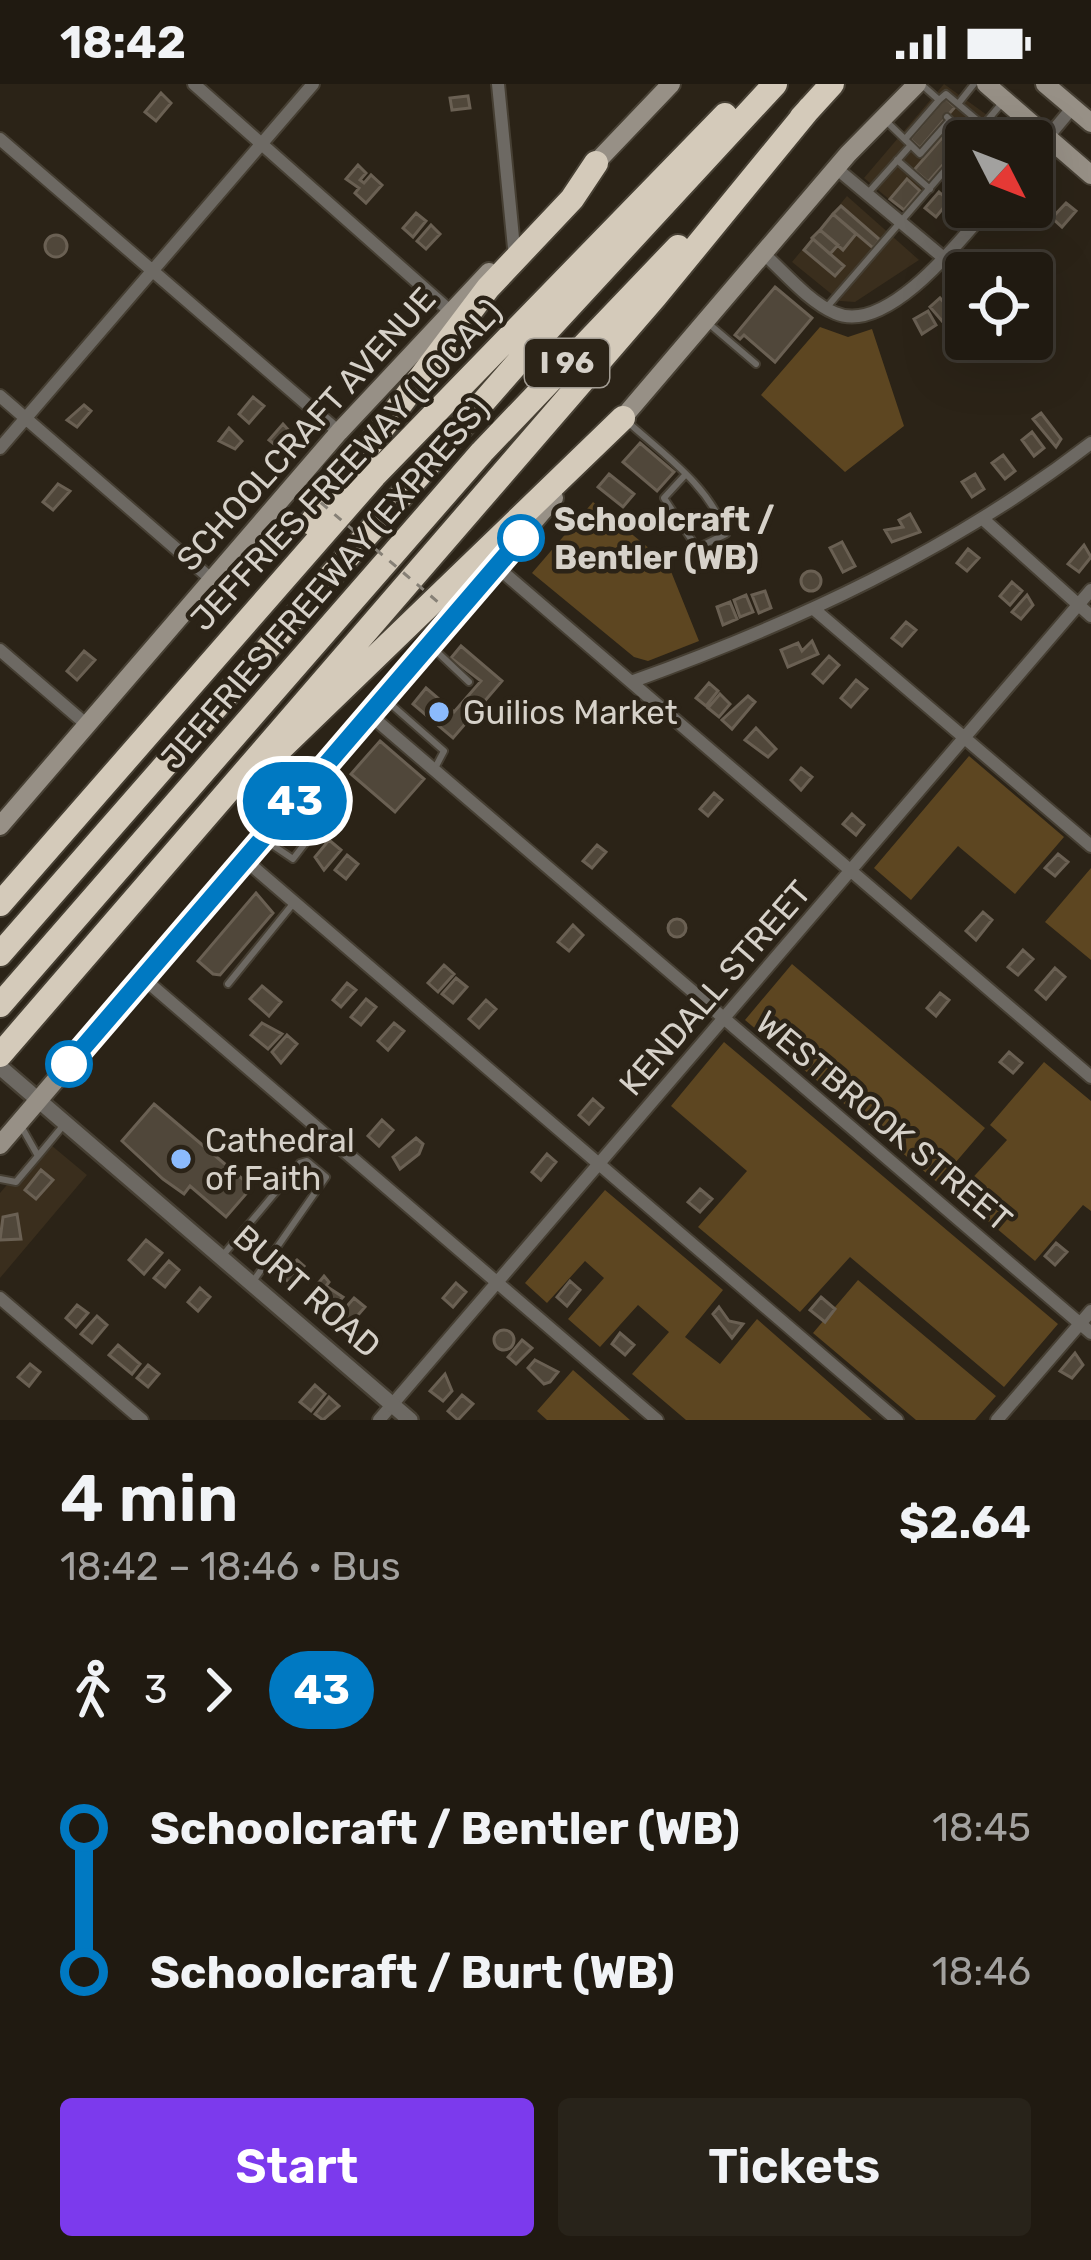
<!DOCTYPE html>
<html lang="en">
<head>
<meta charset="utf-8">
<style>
	body { margin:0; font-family:Rubik,sans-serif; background:#28231a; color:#f1f3f6; height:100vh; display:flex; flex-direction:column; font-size:45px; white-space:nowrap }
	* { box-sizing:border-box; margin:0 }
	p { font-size:39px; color:#a2a19f }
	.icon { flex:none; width:66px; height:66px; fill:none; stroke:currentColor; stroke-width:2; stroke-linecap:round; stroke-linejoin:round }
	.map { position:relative; height:1336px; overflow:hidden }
	.sheet { display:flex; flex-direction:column; background:#201a11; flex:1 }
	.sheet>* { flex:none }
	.badge { padding:0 24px; border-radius:39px; font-size:42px; line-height:78px }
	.needle { width:78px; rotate:132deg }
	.fabs { position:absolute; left:945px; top:36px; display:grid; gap:24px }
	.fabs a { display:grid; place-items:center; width:108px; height:108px; border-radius:12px; background:#201a11; box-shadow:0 12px 48px #0002,0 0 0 3px #3d3831; font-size:60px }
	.map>.badge { position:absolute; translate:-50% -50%; box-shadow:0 0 0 6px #fff }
	.legs { display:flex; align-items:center; gap:18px; height:132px; padding:0 60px; font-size:39px }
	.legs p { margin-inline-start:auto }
	.head { display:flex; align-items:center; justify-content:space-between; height:204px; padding:0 60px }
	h1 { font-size:66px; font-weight:600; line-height:90px }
	.cta { display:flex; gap:24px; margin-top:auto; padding:24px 60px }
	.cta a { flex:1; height:138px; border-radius:12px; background:#7c3aed; color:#fff; font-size:48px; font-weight:600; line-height:138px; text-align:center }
	.cta a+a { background:#28231a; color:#f1f3f6 }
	ul { padding:0 60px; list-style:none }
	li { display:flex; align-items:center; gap:42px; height:144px; font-size:45px }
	li i { display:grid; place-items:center; width:18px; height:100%; margin:0 15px; background:currentColor }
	li i::after { content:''; width:30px; height:30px; margin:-15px; border:9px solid; border-radius:50%; background:#201a11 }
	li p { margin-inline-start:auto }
	li:first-child i { background:linear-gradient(#0000 50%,currentColor 0) }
	li:last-child i { background:linear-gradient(currentColor 50%,#0000 0) }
	.status { display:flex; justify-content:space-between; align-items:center; height:84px; padding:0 60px; background:#201a11; direction:ltr }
	.status svg { height:33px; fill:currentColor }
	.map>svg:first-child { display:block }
	.built { fill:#3a2e1d }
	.green { fill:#5d4621 }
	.building { fill:#50473a; stroke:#6a6053; stroke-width:3 }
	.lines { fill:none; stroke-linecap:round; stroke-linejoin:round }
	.service-casing { stroke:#463f33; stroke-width:10 }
	.minor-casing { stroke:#463f33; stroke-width:16 }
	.tertiary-casing { stroke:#463f33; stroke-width:20 }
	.secondary-casing { stroke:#463f33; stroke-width:22 }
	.motorway-casing { stroke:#463f33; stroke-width:28 }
	.service { stroke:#6d6963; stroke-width:6 }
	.minor { stroke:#6d6963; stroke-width:12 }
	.tertiary { stroke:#6d6963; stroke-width:15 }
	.secondary { stroke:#979086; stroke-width:18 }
	.motorway { stroke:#d4caba; stroke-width:24 }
	.path-bridge { stroke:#868076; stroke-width:3; stroke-dasharray:9 9; stroke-linecap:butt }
	.line-1-casing { stroke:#fff; stroke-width:27 }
	.line-1 { stroke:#0079c2; stroke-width:18 }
	.stop-1-dot { fill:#fff; stroke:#0079c2; stroke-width:6 }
	.poi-dot { fill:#8bbafc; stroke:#2b2317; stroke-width:4.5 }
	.labels { text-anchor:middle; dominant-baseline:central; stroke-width:9; stroke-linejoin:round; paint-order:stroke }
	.shield { fill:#2b2317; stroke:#a39d94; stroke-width:3 }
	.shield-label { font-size:30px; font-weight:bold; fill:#d6d1c9 }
	.street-label { font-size:33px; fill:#d6d1c9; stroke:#2b2317 }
	.stop-label { font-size:33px; font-weight:bold; fill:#d6d1c9; stroke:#2b2317; text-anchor:start }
	.poi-label { font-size:33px; fill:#d6d1c9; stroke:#2b2317; text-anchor:start }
</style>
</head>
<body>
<div class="status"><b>18:42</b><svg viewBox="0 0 49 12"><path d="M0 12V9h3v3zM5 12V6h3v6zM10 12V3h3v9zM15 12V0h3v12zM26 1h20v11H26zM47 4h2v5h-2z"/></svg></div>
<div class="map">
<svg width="1091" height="1336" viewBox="0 0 1091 1336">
	<rect width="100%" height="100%" fill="#2b2317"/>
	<path class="built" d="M 944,0 L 987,31 L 904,128 L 864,94 Z
		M 847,112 L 919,176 L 855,218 L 840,217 L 792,178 Z
		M 45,1056 L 87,1091 L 0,1194 L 0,1109 Z"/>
	<path class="green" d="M 820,243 L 848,253 L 872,245 L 904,342 L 845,388 L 761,311 Z
		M 593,418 L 668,480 L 699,557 L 648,577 L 634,573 L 532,489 Z
		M 969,672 L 1064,753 L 1015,810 L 958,762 L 911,816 L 874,784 Z
		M 1091,784 L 1091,876 L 1045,838 Z
		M 792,880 L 985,1044 L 938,1099 L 745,936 Z
		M 724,958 L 1058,1240 L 1004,1303 L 850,1173 L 800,1228 L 698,1143 L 747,1087 L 671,1022 Z
		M 1044,978 L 1091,1017 L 1091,1127 L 1083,1121 L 1035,1177 L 957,1111 L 1007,1056 L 990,1041 Z
		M 605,1106 L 723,1206 L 685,1253 L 720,1280 L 757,1235 L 872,1336 L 686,1336 L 632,1290 L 669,1248 L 638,1221 L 600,1263 L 568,1235 L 604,1194 L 585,1177 L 547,1219 L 525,1199 Z
		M 858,1196 L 996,1312 L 975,1336 L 916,1336 L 813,1249 Z
		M 573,1286 L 630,1336 L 547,1336 L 537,1327 Z"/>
	<path class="building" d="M 161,9 L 171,19 L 156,37 L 145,28 Z
		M 468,12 L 470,24 L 452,26 L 450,14 Z
		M 945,14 L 955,23 L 920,64 L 910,55 Z
		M 948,47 L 962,59 L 928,98 L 914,86 Z
		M 358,81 L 366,89 L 360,96 L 364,99 L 371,91 L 382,101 L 366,119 L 355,109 L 359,104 L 346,95 Z
		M 907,95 L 920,107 L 904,126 L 890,115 Z
		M 939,108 L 949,117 L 936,133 L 925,124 Z
		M 1066,119 L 1076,127 L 1062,143 L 1052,134 Z
		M 841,122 L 880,156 L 873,164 L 833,130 Z
		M 416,129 L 426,137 L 413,153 L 403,144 Z
		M 833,130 L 856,150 L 843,166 L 820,146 Z
		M 431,141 L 440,150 L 426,165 L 417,157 Z
		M 820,146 L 838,161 L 830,170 L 812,154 Z
		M45 162a11 11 0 1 1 22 0a11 11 0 1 1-22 0Z
		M 813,155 L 844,182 L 835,192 L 804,166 Z
		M 775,203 L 812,234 L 775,278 L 744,251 L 740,255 L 735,251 Z
		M 940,214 L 953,229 L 943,238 L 930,223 Z
		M 928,227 L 936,241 L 922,250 L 914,235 Z
		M 253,313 L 264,322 L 249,339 L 239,330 Z
		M 84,321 L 91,327 L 77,343 L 67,336 Z
		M 1041,329 L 1061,355 L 1056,363 L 1033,335 Z
		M 283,340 L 292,350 L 279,364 L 269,356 Z
		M 229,344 L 242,357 L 235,365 L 219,357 Z
		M 1032,348 L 1044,364 L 1034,372 L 1022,356 Z
		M 640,359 L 674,388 L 657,407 L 623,378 Z
		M 1003,371 L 1015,387 L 1005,395 L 992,379 Z
		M 609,390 L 634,410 L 623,423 L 598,403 Z
		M 975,390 L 984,405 L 972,413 L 962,398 Z
		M 58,400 L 70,407 L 53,426 L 43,418 Z
		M 910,430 L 920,448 L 892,458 L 885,446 L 903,443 L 899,436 Z
		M 842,458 L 855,482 L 843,488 L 830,464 Z
		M 1084,461 L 1091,473 L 1079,488 L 1068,480 Z
		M 968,465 L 979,474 L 967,487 L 957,479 Z
		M801 497a10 10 0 1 1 20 0a10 10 0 1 1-20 0Z
		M 1012,498 L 1022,507 L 1010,521 L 1000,512 Z
		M 765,507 L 771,524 L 759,529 L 752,511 Z
		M 746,511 L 753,528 L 740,533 L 734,516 Z
		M 1027,511 L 1033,521 L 1021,535 L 1012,528 Z
		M 730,518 L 737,535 L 723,541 L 717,523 Z
		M 906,538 L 916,546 L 902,562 L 892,554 Z
		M 812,557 L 818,570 L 788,583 L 781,566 L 798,559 L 802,567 Z
		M 461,562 L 502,597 L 453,654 L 413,620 L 426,604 L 454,628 L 481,597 L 451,574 Z
		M 84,567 L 95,576 L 77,596 L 67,587 Z
		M 829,572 L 839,581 L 823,599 L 813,590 Z
		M 856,596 L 867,605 L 851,623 L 841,614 Z
		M 709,599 L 718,607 L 706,622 L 696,614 Z
		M 720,610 L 730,620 L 719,633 L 708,624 Z
		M 748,612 L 755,618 L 732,645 L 722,636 Z
		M 756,644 L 776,665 L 768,673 L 745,656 Z
		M 380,657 L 424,695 L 395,728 L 351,690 Z
		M 801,684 L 812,693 L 801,706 L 791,696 Z
		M 714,709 L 722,716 L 708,732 L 700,725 Z
		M 852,730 L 864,741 L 856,751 L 843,740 Z
		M 329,756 L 341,766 L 324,786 L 315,773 Z
		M 597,761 L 606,768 L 592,784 L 583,777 Z
		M 1058,770 L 1068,778 L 1055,792 L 1045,784 Z
		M 347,771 L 358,780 L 346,795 L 335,786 Z
		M 256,809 L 273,829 L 220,891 L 213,890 L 198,877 Z
		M 983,828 L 992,836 L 976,856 L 966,847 Z
		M668 844a9 9 0 1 1 18 0a9 9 0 1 1-18 0Z
		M 573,841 L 583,851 L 569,867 L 558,858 Z
		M 1023,866 L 1033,875 L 1018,891 L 1008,883 Z
		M 444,881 L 454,890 L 438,908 L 428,899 Z
		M 1055,884 L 1065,893 L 1046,915 L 1036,906 Z
		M 456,894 L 467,903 L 453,919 L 442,910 Z
		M 347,899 L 356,906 L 341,923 L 333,916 Z
		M 262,902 L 281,918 L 269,932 L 250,915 Z
		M 940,909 L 949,916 L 936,932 L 927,924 Z
		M 366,915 L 376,923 L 361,941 L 351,933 Z
		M 486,916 L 496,925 L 479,944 L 469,935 Z
		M 262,939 L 282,950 L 268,965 L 251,951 Z
		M 394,939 L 404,947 L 388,966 L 378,957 Z
		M 287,951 L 297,960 L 281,979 L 272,968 Z
		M 1009,968 L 1022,979 L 1013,989 L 1000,978 Z
		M 593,1015 L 603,1024 L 589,1040 L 579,1031 Z
		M 154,1020 L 252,1103 L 226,1133 L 190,1102 L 184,1110 L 163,1095 L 122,1057 Z
		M 382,1036 L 393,1046 L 379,1062 L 368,1052 Z
		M 416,1054 L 423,1060 L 419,1070 L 400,1085 L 393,1073 Z
		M 547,1070 L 556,1078 L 541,1096 L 532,1088 Z
		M 41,1086 L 53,1096 L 36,1115 L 25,1106 Z
		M 700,1105 L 712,1115 L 700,1128 L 688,1118 Z
		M 17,1130 L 21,1155 L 0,1156 L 3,1133 Z
		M 146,1156 L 162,1169 L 144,1190 L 129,1176 Z
		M 1056,1159 L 1067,1168 L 1055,1181 L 1045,1172 Z
		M 297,1176 L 304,1182 L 289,1198 L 280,1191 Z
		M 169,1177 L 179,1186 L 165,1203 L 154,1194 Z
		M 324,1192 L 329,1198 L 326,1202 L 343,1213 L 334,1223 L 316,1202 Z
		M 570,1197 L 580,1206 L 567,1222 L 557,1213 Z
		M 456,1199 L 466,1208 L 453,1223 L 443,1214 Z
		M 200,1204 L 210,1213 L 198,1227 L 188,1218 Z
		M 821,1213 L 835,1225 L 825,1238 L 810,1226 Z
		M 354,1214 L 365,1223 L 352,1238 L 341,1229 Z
		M 77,1221 L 88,1229 L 76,1243 L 66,1234 Z
		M 719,1223 L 729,1237 L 743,1240 L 732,1254 L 713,1230 Z
		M 97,1232 L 107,1241 L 92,1259 L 81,1250 Z
		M494 1256a10 10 0 1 1 20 0a10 10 0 1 1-20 0Z
		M 620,1249 L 634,1261 L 625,1271 L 612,1260 Z
		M 522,1256 L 532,1264 L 516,1280 L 508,1273 Z
		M 118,1261 L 140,1280 L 132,1290 L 109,1271 Z
		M 1075,1269 L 1083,1281 L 1072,1294 L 1060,1287 Z
		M 535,1276 L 558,1288 L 550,1298 L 544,1300 L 528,1284 Z
		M 30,1280 L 40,1288 L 29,1302 L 18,1293 Z
		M 148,1281 L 159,1290 L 148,1303 L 137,1294 Z
		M 445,1290 L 452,1307 L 443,1317 L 430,1307 Z
		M 315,1301 L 325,1310 L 311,1327 L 300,1318 Z
		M 462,1311 L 473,1320 L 458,1336 L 448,1327 Z
		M 329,1313 L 339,1322 L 323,1336 L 315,1330 Z"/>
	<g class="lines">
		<defs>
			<path id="service" d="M 921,0 L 939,16 L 946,10 L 958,20
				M 974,0 L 958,20 L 983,41
				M 887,38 L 920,70 L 950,36 L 947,33
				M 906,54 L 939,16
				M 970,57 L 1002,19
				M 897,76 L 930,105
				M 868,109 L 910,62
				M 827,223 L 966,62
				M 708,239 L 756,280
				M 630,340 C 666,372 710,403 726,450 L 697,464 L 664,414 L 686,390
				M 432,563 L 469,598
				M 386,616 L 444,667 L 434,686
				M 265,756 L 293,775 L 313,749 L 312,742 L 292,725
				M 228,900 L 292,821
				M 38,1072 L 62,1043
				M 0,1095 L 16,1098 L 38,1072 L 21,1042
				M 224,1170 L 300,1079 L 307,1077 L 326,1093 L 252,1199"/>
			<path id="minor" d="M 194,0 L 450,227
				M 498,0 L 514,164
				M 0,55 L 339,348
				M 1032,72 L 1073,23
				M 836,84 L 945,175
				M 763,169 C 784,188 809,218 835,229 C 886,252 960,157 989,123
				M 0,312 L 211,495
				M 0,364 L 313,0
				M 983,435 L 1091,532
				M 496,482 L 1091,993
				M 815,526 L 1091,762
				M 0,566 L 87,641
				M 631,598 C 797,538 951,467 1091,359
				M 369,630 L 1091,1249
				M 244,775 L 897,1336
				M 143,894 L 657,1336
				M 0,1214 L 142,1336
				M 379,1336 L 1091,506
				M 997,1336 L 1091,1227"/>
			<path id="tertiary" d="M 0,983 L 410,1336"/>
			<path id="secondary" d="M 986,0 L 1091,91
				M 1045,0 L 1091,39
				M 588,87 L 671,0
				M 615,343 L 848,70 L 917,0
				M 0,742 L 339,348 L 489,188
				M 0,1061 L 554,414"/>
			<path id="motorway" d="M 801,34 L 832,0
				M 311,439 L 488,204 L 572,115 L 596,79
				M 274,671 L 623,334
				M 0,820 L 374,392 L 725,31
				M 0,870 L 520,276 L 775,0
				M 0,921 L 482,368 L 678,163
				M 0,971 L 655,213 L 809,25"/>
		</defs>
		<use href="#service" class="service-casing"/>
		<use href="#minor" class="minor-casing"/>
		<use href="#tertiary" class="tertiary-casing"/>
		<use href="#secondary" class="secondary-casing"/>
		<use href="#motorway" class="motorway-casing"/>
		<use href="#service" class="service"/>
		<use href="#minor" class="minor"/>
		<use href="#tertiary" class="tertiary"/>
		<use href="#secondary" class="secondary"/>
		<use href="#motorway" class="motorway"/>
		<path class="path-bridge" d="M 307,407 L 445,524"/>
	</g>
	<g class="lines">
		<defs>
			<path id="line-1" d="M 69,980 L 521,454"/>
		</defs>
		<use href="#line-1" class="line-1-casing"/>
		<use href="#line-1" class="line-1"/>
	</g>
	<g class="stop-1-dot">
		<circle cx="521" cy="454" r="21"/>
		<circle cx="69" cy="980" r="21"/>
	</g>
	<g class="poi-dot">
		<circle cx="439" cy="628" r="12"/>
		<circle cx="181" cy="1075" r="12"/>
	</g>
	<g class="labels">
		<rect class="shield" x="525" y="255" width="84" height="48" rx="9"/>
		<g class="shield-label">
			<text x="567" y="279">I 96</text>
		</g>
		<g class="street-label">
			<text transform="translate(306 345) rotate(-48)">SCHOOLCRAFT AVENUE</text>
			<text transform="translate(346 381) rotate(-47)">JEFFRIES FREEWAY (LOCAL)</text>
			<text transform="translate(325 499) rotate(-49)">JEFFRIES FREEWAY (EXPRESS)</text>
			<text transform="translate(715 904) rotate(-49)">KENDALL STREET</text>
			<text transform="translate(884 1037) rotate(40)">WESTBROOK STREET</text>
			<text transform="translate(307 1207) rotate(41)">BURT ROAD</text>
		</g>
		<g class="stop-label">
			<text x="554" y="435">Schoolcraft /<tspan x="554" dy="38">Bentler (WB)</tspan></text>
		</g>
		<g class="poi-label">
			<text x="463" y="628">Guilios Market</text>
			<text x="205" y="1056">Cathedral<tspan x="205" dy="38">of Faith</tspan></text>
		</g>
	</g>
</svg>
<div class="fabs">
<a><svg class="needle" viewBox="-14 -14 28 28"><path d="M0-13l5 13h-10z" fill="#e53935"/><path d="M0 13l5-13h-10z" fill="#a2a19f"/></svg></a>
<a><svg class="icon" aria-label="locate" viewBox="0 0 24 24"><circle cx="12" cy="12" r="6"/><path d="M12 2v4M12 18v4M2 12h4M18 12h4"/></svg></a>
</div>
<b class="badge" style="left:295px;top:717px;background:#0079c2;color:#fff">43</b>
</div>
<section class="sheet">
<div class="head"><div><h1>4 min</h1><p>18:42 – 18:46 · Bus</p></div><b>$2.64</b></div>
<div class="legs"><svg class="icon" aria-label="walk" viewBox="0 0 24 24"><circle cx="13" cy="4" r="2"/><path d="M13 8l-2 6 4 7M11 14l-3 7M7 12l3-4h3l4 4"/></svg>3<svg class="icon" aria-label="forward" viewBox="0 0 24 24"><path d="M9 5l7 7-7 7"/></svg><b class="badge" style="background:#0079c2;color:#fff">43</b></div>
<ul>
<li><i style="color:#0079c2"></i><b>Schoolcraft / Bentler (WB)</b><p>18:45</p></li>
<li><i style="color:#0079c2"></i><b>Schoolcraft / Burt (WB)</b><p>18:46</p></li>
</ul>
<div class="cta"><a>Start</a><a>Tickets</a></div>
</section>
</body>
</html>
